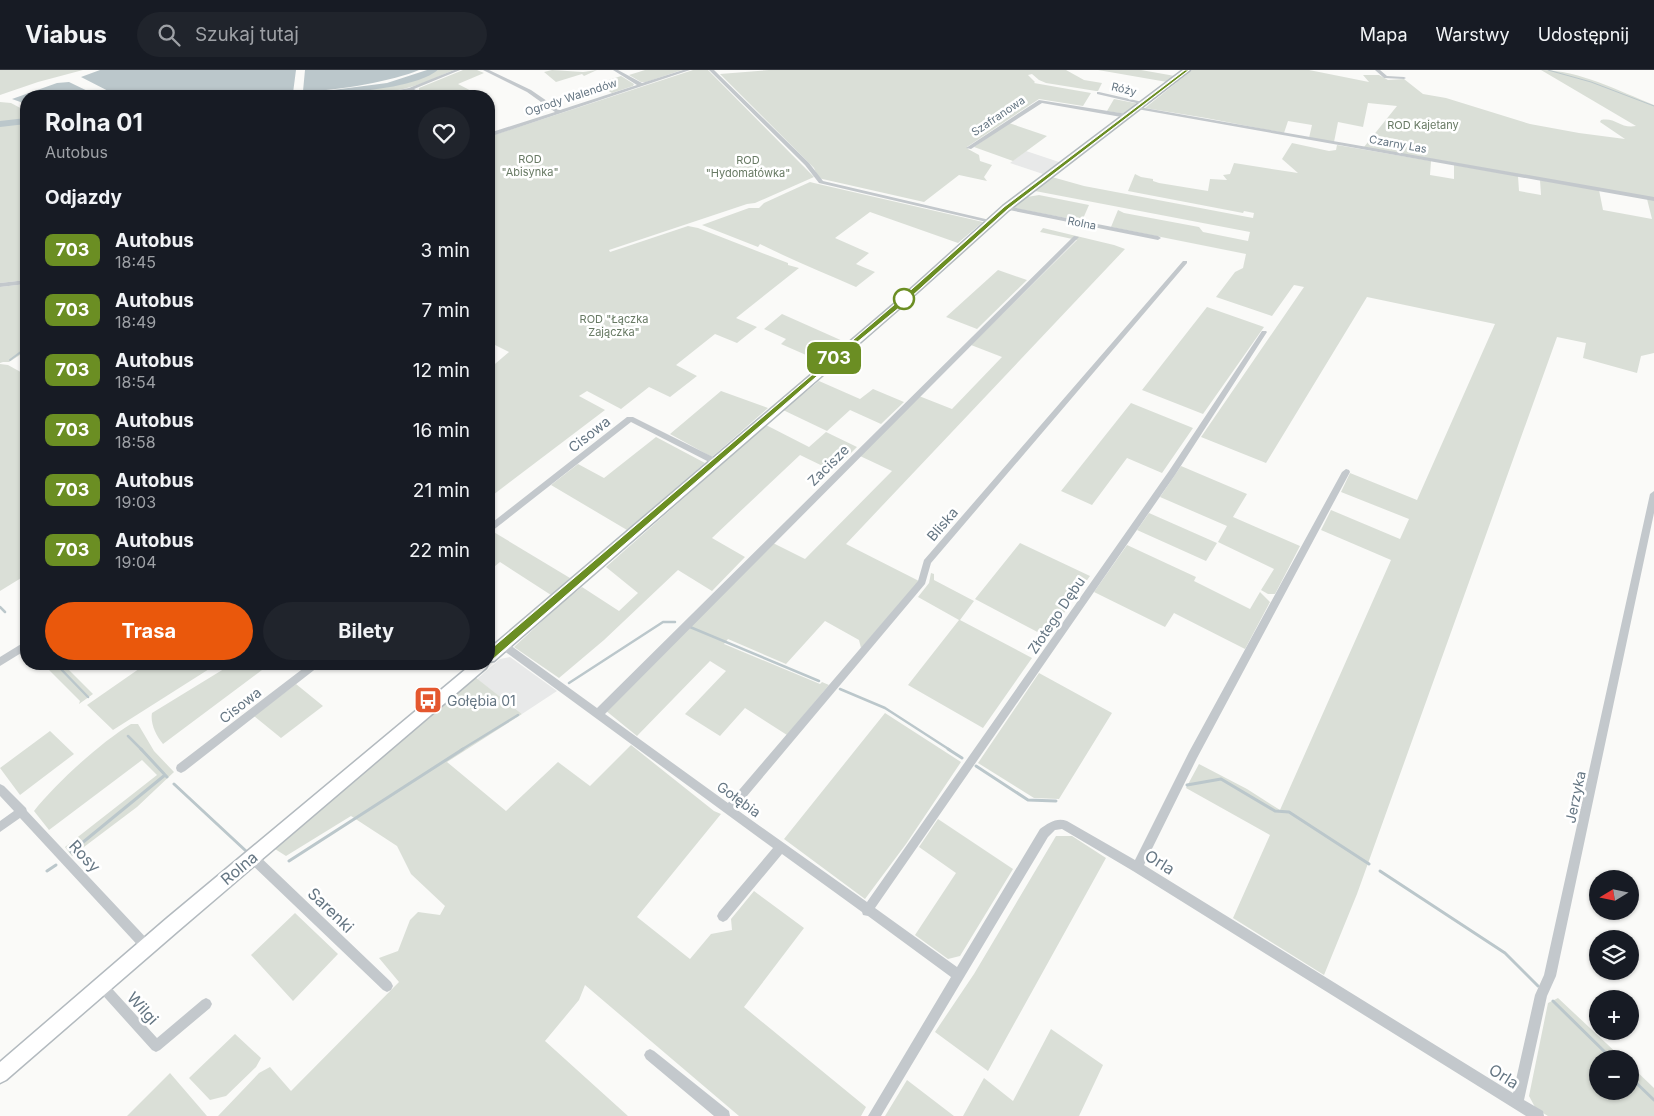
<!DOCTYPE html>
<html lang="pl">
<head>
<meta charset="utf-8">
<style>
	body { margin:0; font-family:Inter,sans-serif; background:#20242c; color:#f1f3f6; height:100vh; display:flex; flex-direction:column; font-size:19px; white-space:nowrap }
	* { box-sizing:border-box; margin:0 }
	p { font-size:16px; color:#9ea1a6 }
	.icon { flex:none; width:28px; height:28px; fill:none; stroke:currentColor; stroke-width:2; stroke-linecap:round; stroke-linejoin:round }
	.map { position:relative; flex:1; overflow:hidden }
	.panel { position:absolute; left:20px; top:20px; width:475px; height:580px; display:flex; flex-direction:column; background:#171b24; border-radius:20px; box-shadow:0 1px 4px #0004 }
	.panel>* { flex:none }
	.badge { padding:0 10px; border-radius:8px; font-size:18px; line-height:32px }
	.needle { width:32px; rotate:260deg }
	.controls { position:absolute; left:1589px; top:800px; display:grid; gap:10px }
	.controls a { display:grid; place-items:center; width:50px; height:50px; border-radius:50%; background:#171b24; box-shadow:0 1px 4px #0004; font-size:25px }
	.map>.badge { position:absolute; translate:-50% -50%; box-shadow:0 0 0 2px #fff }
	h2 { padding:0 25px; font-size:19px; line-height:45px }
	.round { display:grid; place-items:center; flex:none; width:52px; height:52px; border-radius:26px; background:#20242c }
	.summary { display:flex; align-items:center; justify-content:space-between; height:85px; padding:0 25px }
	h1 { font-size:24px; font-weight:700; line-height:38px }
	.primary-button { display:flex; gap:10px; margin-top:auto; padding:10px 25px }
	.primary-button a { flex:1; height:58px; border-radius:30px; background:#ea580c; color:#fff; font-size:20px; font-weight:700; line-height:58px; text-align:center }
	.primary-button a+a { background:#20242c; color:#f1f3f6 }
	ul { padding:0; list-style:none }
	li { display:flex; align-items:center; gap:15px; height:60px; padding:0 25px }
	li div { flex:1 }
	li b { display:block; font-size:19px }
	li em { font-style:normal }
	li .badge { min-width:55px; font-weight:700; text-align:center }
	header { display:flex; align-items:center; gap:30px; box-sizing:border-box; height:70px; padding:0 25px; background:#171b24; border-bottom:1px solid #363941 }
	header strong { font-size:24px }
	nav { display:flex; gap:28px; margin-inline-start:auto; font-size:18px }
	.search { width:350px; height:45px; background:#20242c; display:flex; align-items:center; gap:12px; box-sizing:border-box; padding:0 18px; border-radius:28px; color:#9ea1a6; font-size:19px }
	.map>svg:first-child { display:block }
	.built { fill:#e8e9e9 }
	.green { fill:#dadfd7 }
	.water { fill:#bbc7cb }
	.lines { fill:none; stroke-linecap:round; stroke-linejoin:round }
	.stream-far3 { stroke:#bbc7cb; stroke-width:1 }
	.stream-far2 { stroke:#bbc7cb; stroke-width:2 }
	.stream-far1 { stroke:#bbc7cb; stroke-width:2.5 }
	.stream { stroke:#bbc7cb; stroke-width:3 }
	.river { fill:#bbc7cb; fill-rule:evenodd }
	.secondary-casing { stroke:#b3babf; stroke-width:3 }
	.street { fill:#c3c8cc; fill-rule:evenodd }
	.secondary { fill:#fff; fill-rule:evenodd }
	.line { fill:#6b8e23; stroke:#fff }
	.stop-dot { fill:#fff; stroke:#6b8e23; stroke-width:2.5 }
	.labels { text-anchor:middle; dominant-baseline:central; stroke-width:5; stroke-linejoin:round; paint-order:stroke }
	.far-street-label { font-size:11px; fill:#657683; stroke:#fff }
	.far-park-label { font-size:11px; fill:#687a64; stroke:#fff }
	.street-label { font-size:14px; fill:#657683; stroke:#fff }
	.poi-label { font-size:14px; fill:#657683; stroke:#fff; text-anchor:start }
	.near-street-label { font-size:16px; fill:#657683; stroke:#fff }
</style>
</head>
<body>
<header>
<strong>Viabus</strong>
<div class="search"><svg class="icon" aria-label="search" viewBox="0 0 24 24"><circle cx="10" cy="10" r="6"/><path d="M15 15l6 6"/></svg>Szukaj tutaj</div>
<nav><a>Mapa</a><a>Warstwy</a><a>Udostępnij</a></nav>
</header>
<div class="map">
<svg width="1654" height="1046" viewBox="0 0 1654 1046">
	<rect width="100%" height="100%" fill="#fafaf8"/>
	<path class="built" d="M 1026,81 L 1059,92 L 1043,104 L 1010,93 Z
		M 510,587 L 557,621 L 522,644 L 477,609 L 500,589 Z"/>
	<path class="green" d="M 0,0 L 83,0 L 38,12 L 0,25 Z
		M 438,0 L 454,0 C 441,5 428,12 414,16 C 385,25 356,26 326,26 L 402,14 Z
		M 463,0 L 477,0 L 484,3 L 458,14 L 481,26 L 429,26 L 419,20 L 419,18 Z
		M 552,0 L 583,2 L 597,0 L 584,6 L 582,4 L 556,12 L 544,2 Z
		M 645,0 L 682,0 L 646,12 L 641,12 L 629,5 Z
		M 693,0 L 708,0 L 814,107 L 755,133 L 747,134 L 609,180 L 610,182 L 688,156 L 698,158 L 788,193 L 788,195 L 799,198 L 736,248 L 757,257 L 737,273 L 715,264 L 676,295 L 697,306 L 670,327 L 649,317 L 621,339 L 587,321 L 579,326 L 605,340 L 489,428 L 489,299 L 509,282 L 491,273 L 489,274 L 489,69 L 494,65 Z
		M 769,0 L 1066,0 L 1084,10 L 1102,13 L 1098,21 L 1096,21 L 1046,13 L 1039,10 L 1032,4 L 1028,5 L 1035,12 L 1034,13 L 1091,23 L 1083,36 L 1039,29 L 967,77 L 968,79 L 979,85 L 980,91 L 992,95 L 984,107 L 987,111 L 959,105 L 924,132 L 818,108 L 814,98 L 720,4 Z
		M 1098,0 L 1141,0 L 1175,6 L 1167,12 Z
		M 1192,0 L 1309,0 L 1369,12 L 1363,5 L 1379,5 L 1388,10 L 1404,9 L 1423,24 L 1446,28 L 1530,54 L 1579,63 L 1625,69 L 1600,52 L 1601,50 C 1616,47 1620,59 1636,56 L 1541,0 C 1579,0 1619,21 1654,35 L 1654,128 L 1364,77 L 1397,36 L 1368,33 L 1363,57 L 1338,52 L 1334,72 L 1309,68 L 1312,55 L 1288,51 L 1284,63 L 1206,48 L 1145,38 Z
		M 621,6 L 634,14 L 633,16 L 612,23 L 597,14 Z
		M 1114,29 L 1140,34 L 1125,44 L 1107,41 Z
		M 0,32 L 11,33 L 26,41 L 26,210 L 0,213 Z
		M 1009,53 L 1047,66 L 1013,91 L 974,77 Z
		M 1292,73 L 1329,81 L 1336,80 L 1337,75 L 1431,91 L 1430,105 L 1454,109 L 1454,95 L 1518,106 L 1519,121 L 1541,125 L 1540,110 L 1599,120 L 1603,140 L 1652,149 L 1647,129 L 1654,130 L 1654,283 L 1641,286 L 1637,303 L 1583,288 L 1586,273 L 1557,267 L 1357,824 L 1324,905 L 1233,848 L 1270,765 L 1186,718 L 1199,694 L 1247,719 L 1280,740 L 1391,490 L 1321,460 L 1331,440 L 1400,469 L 1409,449 L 1341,422 L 1350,403 L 1417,430 L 1495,254 L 1367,227 L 1266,393 L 1201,367 L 1304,217 L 1294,215 L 1272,246 L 1216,227 L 1235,202 L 1243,198 L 1246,184 L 1111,157 L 1118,140 L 1124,143 L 1199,157 L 1203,162 L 1248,171 L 1250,162 L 1035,121 L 1052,107 L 1084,116 L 1253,148 L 1254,143 L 1244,141 L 1243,143 L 1128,121 L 1135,104 L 1141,107 L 1153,109 L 1153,111 L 1159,113 L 1208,121 L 1210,109 L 1227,110 L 1223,105 L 1230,104 L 1234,93 L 1298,103 L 1282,89 Z
		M 810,112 L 814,113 L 983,152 L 958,173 L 870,142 L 835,168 L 869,183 L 856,194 L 875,202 L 856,217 C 824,203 792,190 760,174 L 758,177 L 702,155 L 749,138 L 759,138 L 764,133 Z
		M 1039,125 L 1089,135 L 1082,151 L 1014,138 L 1027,127 Z
		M 1043,158 L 1114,175 L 1125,179 L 846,474 L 919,511 L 861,578 L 859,570 L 825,551 L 786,594 L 728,569 L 724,574 L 820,614 L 822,612 L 829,615 L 787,665 L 745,638 L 720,666 L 685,644 L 726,601 L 710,591 L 637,666 L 605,640 L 771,472 L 805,489 L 892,401 L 860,386 L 919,326 L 952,339 L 1002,287 L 971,275 L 1077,170 L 1040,162 Z
		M 998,200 L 1027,210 L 977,259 L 946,247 Z
		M 26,214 L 26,285 L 23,283 L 9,292 L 3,292 L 0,293 L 0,217 Z
		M 1207,237 L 1264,257 L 1203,344 L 1142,320 Z
		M 782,244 L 845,272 L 822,292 L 781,274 L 786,269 L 764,259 Z
		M 0,294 L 8,295 L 26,305 L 26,505 L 0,521 Z
		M 819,311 L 860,329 L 873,319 L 904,332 L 881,354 L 850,340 L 827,361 L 783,340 Z
		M 721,321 L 768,338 L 712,387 L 670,364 Z
		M 1131,333 L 1193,358 L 1162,403 L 1127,388 L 1092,435 L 1061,421 Z
		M 766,355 L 809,377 L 826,362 L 857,377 L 833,401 L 800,385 L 712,468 L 745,487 L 712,521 L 678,500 L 604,570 L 559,608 L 514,577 L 565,530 L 582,517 L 619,541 L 638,523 L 606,497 Z
		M 656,367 L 705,393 L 627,460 L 551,415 L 578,394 L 604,408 Z
		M 1181,396 L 1247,424 L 1233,447 L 1300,476 L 1275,524 L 1268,524 L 1261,520 L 1274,499 L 1218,472 L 1227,456 L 1160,427 Z
		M 1149,443 L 1217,473 L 1206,491 L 1137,460 Z
		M 492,461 L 570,508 L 551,525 L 500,492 L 489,501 L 489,463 Z
		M 1020,473 L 1090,506 L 1047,567 L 975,529 Z
		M 1127,475 L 1196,507 L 1194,511 L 1250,539 L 1260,522 L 1270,532 L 1245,579 L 1174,543 L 1165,557 L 1094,522 Z
		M 931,503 L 934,504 L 934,510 L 974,531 L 960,550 L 1032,588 L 983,658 L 908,615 L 959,550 L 918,527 L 929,513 Z
		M 43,594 L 76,594 L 69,600 L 93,624 L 79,634 L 80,631 Z
		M 146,594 L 217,594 L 113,660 L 87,635 Z
		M 232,594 L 270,594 L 163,674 C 156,666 150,653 152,643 Z
		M 1039,603 L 1112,643 L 1059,729 L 1034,728 L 978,693 Z
		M 475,607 L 522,644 L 447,692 L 506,741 L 558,692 L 590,716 L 631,675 L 714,741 L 721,744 L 637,847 L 690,889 L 711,864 L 732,860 L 731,849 L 754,821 L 804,858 L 744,937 L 866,1037 L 861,1046 L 739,1046 L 585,915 L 579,930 L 545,971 L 628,1046 L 218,1046 L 259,1003 L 270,997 L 291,1021 L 399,912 L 379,888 L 398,881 L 410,850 L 418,842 L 440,845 L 445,836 L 411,804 L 397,776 L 351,746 L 286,786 L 275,779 Z
		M 296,614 L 323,636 L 281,668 L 254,646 Z
		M 885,643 L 961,692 L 906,774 L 865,829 L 784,769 Z
		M 131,654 L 138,654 L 154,681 L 174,702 L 137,737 L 72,786 L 65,777 L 157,705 L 142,690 L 49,760 L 34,741 C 56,713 100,673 131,654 Z
		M 50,661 L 74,684 L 20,725 L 0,698 Z
		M 938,749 L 1013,799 L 960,886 L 948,889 L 915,865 L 956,803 L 919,777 Z
		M 1056,766 L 1072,766 L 1106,788 L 988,1001 L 935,962 L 974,904 Z
		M 295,843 L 338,884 L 293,931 L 251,885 Z
		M 1558,928 L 1623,989 L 1598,989 L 1598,1021 L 1630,1021 L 1630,995 L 1654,1018 L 1654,1046 L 1548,1046 L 1536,1039 L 1529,1026 L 1548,933 Z
		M 1051,959 L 1103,995 L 1079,1046 L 963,1046 L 984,1008 L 1013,1031 Z
		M 235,964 L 261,988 L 256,997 L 226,1026 L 210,1030 L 189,1008 Z
		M 170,1003 L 207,1046 L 127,1046 Z
		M 907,1010 L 954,1046 L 885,1046 Z"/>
	<path class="water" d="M 100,0 L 296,0 L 293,23 L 277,26 L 118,26 L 81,7 Z
		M 305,0 L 419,0 C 394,11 331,22 303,21 Z
		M 69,12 L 98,26 L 26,26 L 26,34 L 12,29 L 57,13 Z"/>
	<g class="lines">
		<path class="stream-far3" d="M 1548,0 L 1591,12 L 1654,36"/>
		<path class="stream-far2" d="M 10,290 L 26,278"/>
		<path class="stream-far1" d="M 0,537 L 5,542
			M 690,557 L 819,611
			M 56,594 L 88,627
			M 569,613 L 663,552 L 675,552
			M 840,619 L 885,638 L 950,680
			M 128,666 L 142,680
			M 461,680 L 518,645"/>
		<path class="stream" d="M 141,679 L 167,707
			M 948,679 L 962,688
			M 976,696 L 1028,730 L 1056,731
			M 174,714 L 246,781
			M 1187,715 L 1221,709 L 1275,741 L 1289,742 L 1369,794
			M 71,782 L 165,705
			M 289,791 L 463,679
			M 47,801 L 56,795
			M 1380,801 L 1505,883 L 1538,916
			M 1553,931 L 1612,989
			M 1630,1007 L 1654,1030"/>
		<path class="river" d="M 427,0 L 438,0 C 418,16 370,20 345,23 C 334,24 324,27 314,26 L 333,20 L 387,13 Z
			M 26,48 L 26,54 L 0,57 L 0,51 Z"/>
		<defs>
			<path id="secondary" d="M 1183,0 L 1190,0 L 1009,140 L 900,238 L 494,591 L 489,592 L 489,579 L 894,234 L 1003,136 Z
				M 472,594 L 488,594 L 486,598 L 178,861 L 6,1010 L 0,1013 L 0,992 L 166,849 Z"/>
		</defs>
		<use href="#secondary" class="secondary-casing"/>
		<path class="street" d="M 454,0 L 460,0 L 414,19 L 426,26 C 419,26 413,20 406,21 C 394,22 381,27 369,26 L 409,18 Z
			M 483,0 L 489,0 L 531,20 L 560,40 L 637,15 L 613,0 L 618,0 L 642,13 L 683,0 L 690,0 L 489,67 L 489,63 L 555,42 L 527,22 Z
			M 709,0 L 714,0 L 809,93 L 823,111 L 994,151 L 991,153 L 819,113 L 805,95 Z
			M 1375,0 L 1380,0 L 1387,6 L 1404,7 L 1406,8 L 1404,9 L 1384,8 Z
			M 1099,22 L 1147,33 L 1147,34 L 1145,35 L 1097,24 L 1097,22 Z
			M 1039,30 L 1127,44 L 1130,46 L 1127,48 L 1042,33 L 971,79 L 966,78 Z
			M 1139,37 L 1654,127 L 1654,131 L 1137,39 L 1137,38 Z
			M 1006,136 L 1158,166 L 1161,168 L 1158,170 L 1004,139 L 1003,138 Z
			M 1074,166 L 1079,167 L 605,644 L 728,733 L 918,511 L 924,490 L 1183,191 L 1187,191 L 1187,193 L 931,493 L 925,514 L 736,739 L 867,832 L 1169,401 L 1262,261 L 1266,261 L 1267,262 L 1175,405 L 875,838 L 957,897 L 1040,759 C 1048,753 1057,747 1067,751 L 1135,790 L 1189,682 L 1342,402 L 1346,399 L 1349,400 L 1350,402 L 1197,688 L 1144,795 L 1513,1023 L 1535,925 L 1544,905 L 1650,424 L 1654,421 L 1654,443 L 1556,906 L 1547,926 L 1524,1030 L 1543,1041 L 1544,1046 L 1526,1046 L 1133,801 L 1062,759 L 1055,760 L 1048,767 L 881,1046 L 868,1046 L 951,907 L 868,846 L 863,845 L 862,842 L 782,784 L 727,850 L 723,852 L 719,850 L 717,846 L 719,842 L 773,778 L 500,578 L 498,575 L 500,572 L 506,572 L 597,638 Z
			M 26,210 L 26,214 L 0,217 L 0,213 Z
			M 627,347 L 633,347 L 719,390 L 720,392 L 716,395 L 713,394 L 631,352 L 492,461 L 489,462 L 489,455 Z
			M 26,571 L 26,580 L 0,596 L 0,587 Z
			M 309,594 L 320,594 L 318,597 L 185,701 L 181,703 L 177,701 L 176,698 L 177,695 Z
			M 0,714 L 4,716 L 26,738 L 27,741 L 151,873 L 153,877 L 151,881 L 147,883 L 143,881 L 20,748 L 0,762 L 0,751 L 14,741 L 0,726 Z
			M 252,782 L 256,783 L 391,912 L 393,916 L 391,920 L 387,922 L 383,920 L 248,791 L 247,787 L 248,783 Z
			M 102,910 L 106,912 L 157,968 L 202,930 L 206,928 L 210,930 L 212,934 L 210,938 L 160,980 L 156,982 L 152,980 L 98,920 L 96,916 L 98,912 Z
			M 650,979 L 654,981 L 729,1041 L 730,1046 L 714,1046 L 646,989 L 644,985 L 646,981 Z"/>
		<use href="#secondary" class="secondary"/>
	</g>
	<path class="line" d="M 1185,0 L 1189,0 L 1008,139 L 900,237 L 839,287 L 492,590 L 485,590 L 484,587 L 485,584 L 895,234 L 1004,137 Z"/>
	<defs>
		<symbol id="bus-square" viewBox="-11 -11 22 22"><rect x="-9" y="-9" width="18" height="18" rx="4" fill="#e4572e" stroke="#fff"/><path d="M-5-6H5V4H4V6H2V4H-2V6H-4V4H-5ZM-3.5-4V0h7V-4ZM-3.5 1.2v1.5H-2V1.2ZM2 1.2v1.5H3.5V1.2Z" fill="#fff"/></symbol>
	</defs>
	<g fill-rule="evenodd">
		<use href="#bus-square" x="412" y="614" width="32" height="32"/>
	</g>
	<circle class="stop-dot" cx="904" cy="229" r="10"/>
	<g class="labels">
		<g class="far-street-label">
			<text transform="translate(1124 19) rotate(13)">Róży</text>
			<text transform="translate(571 27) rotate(-18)">Ogrody Walendów</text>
			<text transform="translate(998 46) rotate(-34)">Szafranowa</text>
			<text transform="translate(1398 74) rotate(10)">Czarny Las</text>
			<text transform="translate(1082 153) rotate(11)">Rolna</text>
		</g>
		<g class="far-park-label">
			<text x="1423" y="55">ROD Kajetany</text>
			<text x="530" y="89">ROD<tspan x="530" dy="13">"Abisynka"</tspan></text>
			<text x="748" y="90">ROD<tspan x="748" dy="13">"Hydomatówka"</tspan></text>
			<text x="614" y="249">ROD "Łączka<tspan x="614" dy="13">Zajączka"</tspan></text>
		</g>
		<g class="street-label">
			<text transform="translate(589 364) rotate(-38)">Cisowa</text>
			<text transform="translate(828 395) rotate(-45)">Zacisze</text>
			<text transform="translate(942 454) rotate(-49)">Bliska</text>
			<text transform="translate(1056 545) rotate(-56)">Złotego Dębu</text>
			<text transform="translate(240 635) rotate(-38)">Cisowa</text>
			<text transform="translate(1575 727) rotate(-78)">Jerzyka</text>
			<text transform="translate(739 729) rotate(36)">Gołębia</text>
		</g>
		<g class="poi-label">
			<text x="447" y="630">Gołębia 01</text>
		</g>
		<g class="near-street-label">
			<text transform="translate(85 786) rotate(47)">Rosy</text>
			<text transform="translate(1160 792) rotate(32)">Orla</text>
			<text transform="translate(239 798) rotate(-40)">Rolna</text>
			<text transform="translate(331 840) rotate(44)">Sarenki</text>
			<text transform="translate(143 938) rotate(48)">Wilgi</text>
			<text transform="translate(1504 1006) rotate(32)">Orla</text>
		</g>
	</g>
</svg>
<div class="controls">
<a><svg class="needle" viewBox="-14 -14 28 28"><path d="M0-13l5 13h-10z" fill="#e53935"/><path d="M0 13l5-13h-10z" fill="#9ea1a6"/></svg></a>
<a><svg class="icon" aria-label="layers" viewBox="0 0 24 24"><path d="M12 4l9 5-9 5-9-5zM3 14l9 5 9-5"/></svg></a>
<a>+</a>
<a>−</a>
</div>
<b class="badge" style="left:834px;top:288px;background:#6b8e23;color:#fff">703</b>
<section class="panel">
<div class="summary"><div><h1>Rolna 01</h1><p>Autobus</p></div><a class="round"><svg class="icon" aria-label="heart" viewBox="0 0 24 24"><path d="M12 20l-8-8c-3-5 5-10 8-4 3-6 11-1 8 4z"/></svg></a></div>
<h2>Odjazdy</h2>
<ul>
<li><span class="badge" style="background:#6b8e23;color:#fff">703</span><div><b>Autobus</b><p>18:45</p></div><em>3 min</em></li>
<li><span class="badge" style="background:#6b8e23;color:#fff">703</span><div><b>Autobus</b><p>18:49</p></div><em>7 min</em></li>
<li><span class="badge" style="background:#6b8e23;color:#fff">703</span><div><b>Autobus</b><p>18:54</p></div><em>12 min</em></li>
<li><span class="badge" style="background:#6b8e23;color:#fff">703</span><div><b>Autobus</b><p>18:58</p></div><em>16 min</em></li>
<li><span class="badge" style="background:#6b8e23;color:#fff">703</span><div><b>Autobus</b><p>19:03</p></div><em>21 min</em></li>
<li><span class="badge" style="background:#6b8e23;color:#fff">703</span><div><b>Autobus</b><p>19:04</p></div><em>22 min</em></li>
</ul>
<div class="primary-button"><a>Trasa</a><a>Bilety</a></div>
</section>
</div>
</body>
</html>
